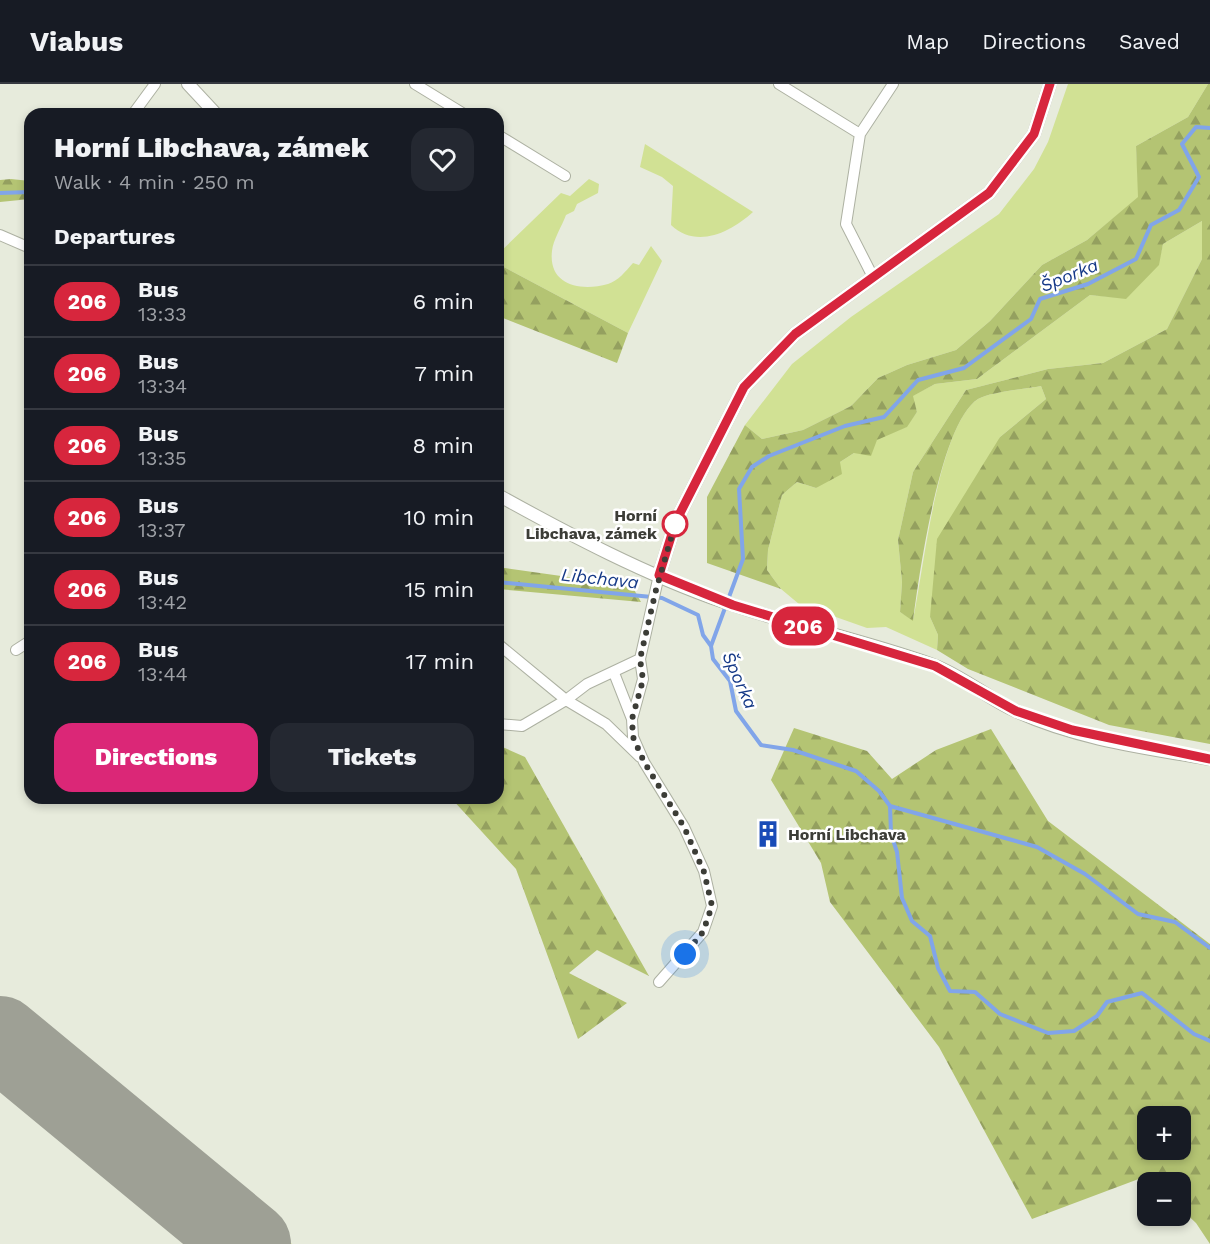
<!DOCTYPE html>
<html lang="en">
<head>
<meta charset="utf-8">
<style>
	body { margin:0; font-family:"Work Sans",sans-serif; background:#242831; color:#f1f3f6; height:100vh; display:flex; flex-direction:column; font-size:22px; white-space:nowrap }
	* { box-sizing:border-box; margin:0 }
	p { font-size:20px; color:#9ea1a6 }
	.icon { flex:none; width:33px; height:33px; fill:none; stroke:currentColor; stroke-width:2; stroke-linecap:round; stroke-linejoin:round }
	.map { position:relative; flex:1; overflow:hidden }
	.panel { position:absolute; left:24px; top:24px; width:480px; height:696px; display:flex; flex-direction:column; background:#171b24; border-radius:18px; box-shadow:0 3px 9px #0003 }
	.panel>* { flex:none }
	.badge { padding:0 12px; border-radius:20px; font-size:21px; line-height:39px }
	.fabs { position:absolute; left:1137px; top:1022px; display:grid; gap:12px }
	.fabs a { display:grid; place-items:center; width:54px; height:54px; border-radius:12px; background:#171b24; box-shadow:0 3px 9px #0003; font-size:30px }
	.you { position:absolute; width:30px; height:30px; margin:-15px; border:4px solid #fff; border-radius:50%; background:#1a73e8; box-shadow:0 0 0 9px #1a73e833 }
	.map>.badge { position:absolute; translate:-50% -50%; box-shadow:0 0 0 3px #fff }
	h2 { padding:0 30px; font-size:22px; line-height:54px }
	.round { display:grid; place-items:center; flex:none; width:63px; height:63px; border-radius:18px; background:#242831 }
	.head { display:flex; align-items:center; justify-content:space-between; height:102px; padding:0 30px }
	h1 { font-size:28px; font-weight:800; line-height:45px }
	.primary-button { display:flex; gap:12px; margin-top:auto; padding:12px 30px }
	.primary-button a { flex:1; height:69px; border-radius:18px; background:#db2777; color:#fff; font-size:24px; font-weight:800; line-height:69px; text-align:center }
	.primary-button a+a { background:#242831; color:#f1f3f6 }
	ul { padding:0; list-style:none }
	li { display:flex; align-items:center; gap:18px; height:72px; padding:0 30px; border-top:2px solid #363941 }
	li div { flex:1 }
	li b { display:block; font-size:22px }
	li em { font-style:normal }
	li .badge { min-width:66px; font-weight:700; text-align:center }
	header { display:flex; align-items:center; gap:36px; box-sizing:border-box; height:84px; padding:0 30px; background:#171b24; border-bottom:2px solid #363941 }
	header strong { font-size:28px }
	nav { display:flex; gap:33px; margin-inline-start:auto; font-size:21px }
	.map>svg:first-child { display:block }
	.grass { fill:#d1e194 }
	.forest { fill:url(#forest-firs); fill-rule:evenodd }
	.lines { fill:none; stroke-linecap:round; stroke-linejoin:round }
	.stream { stroke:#81a5e9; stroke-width:4 }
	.runway { stroke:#9ea095; stroke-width:84 }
	.minor-casing { stroke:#adb1a2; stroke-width:12 }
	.tertiary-casing { stroke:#adb1a2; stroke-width:14 }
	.minor { stroke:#fff; stroke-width:10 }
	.tertiary { stroke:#fff; stroke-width:12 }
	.line-casing { stroke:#fff; stroke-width:14 }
	.line { stroke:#d7263d; stroke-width:9 }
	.walk { stroke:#3c3d37; stroke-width:6; stroke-dasharray:0 10.8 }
	.stop-dot { fill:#fff; stroke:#d7263d; stroke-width:3 }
	.labels { text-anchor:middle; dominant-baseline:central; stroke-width:5; stroke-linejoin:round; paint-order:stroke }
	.stop-label { font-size:16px; font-weight:bold; fill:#3c3d37; stroke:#fff; text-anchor:end }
	.poi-label { font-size:16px; font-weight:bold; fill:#3c3d37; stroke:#fff; text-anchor:start }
	.water-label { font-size:18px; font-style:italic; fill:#153987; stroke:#fff }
</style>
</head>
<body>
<header>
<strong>Viabus</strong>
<nav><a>Map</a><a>Directions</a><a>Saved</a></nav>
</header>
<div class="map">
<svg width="1210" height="1160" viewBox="0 0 1210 1160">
	<defs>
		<pattern id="forest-firs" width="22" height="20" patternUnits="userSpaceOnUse" patternTransform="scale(1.5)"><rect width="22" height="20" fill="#b4c473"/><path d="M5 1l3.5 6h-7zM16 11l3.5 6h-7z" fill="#94a05f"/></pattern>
	</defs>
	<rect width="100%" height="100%" fill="#e7ebdc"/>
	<path class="grass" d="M 1068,0 L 1208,0 L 1188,33 L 1136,62 L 1139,113 L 1087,156 L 1042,181 L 990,237 L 956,266 L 907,281 L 878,294 L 851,322 L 803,346 L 762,355 L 745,341 L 792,280 L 851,233 L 999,130 L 1034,85 L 1048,58 Z
		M 645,60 L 753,128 C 730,149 696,165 671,141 L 673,102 L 662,93 L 640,83 Z
		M 589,95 L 599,100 L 598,109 L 577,120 L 574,127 L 566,131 C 562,142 553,156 552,167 C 548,201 580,208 608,200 C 618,197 626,187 633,179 L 639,181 L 651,162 L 662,177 L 628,249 L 498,180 L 498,170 L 561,109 L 570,112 Z
		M 1202,137 L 1202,175 L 1167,245 L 1103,279 L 1048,285 L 966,306 L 913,388 L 898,456 L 902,498 L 900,528 L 913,536 C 923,490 938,341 978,315 C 990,308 1026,305 1041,302 L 1046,315 L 1000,353 L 930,533 L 938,551 L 937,566 L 886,543 L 867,544 L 799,520 L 781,505 L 767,486 L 768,466 L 782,411 L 797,398 L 816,404 L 840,378 L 854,369 L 873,363 L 877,355 L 906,343 L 917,328 L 912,312 L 935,300 L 977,295 L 1090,211 L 1126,214 L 1158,181 L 1163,160 Z
		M 0,920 L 292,1160 L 270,1160 L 0,937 Z
		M 0,973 L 227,1160 L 197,1160 L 0,997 Z"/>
	<path class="forest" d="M 1208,0 L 1210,0 L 1210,660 L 1109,641 L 968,585 L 937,566 L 938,551 L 930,533 L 937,455 L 1000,353 L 1046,315 L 1041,302 C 1026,305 990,308 978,315 C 940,339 919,491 913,537 L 900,528 L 902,498 L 898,456 L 913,388 L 966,306 L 1048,285 L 1103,279 L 1167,245 L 1202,175 L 1202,137 L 1163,160 L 1159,181 L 1126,215 L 1090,211 L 977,295 L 935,300 L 913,312 L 917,328 L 907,343 L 877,356 L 871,372 L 854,369 L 840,378 L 842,390 L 816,404 L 797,398 L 782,411 L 768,466 L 767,486 L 781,505 L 707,479 L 707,413 L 745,341 L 762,355 L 803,346 L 851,322 L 878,294 L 907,281 L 956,266 L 990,237 L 1042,181 L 1087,156 L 1138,113 L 1136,62 L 1188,33 Z
		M 11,95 L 30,97 L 30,115 L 0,118 L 0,96 Z
		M 498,180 L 628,249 L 617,279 L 498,232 Z
		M 498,483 L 632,502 L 641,518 L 498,505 Z
		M 794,644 L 867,667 L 892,695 L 936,666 L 991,645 L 1048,737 L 1210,860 L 1210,1160 L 1196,1139 L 1181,1125 L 1180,1098 L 1150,1098 L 1144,1093 L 1032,1135 L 939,963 L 830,818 L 821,779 L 771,696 ZM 1148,1032 L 1180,1032 L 1180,1065 L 1148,1065 Z
		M 498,661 L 525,673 L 649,892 L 597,866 L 569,889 L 627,919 L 578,955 L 516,785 L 451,714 L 498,714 Z"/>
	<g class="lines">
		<path class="stream" d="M 1210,44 L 1196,43 L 1182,60 L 1199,93 L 1179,126 L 1151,141 L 1136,175 L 1088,200 L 1040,215 L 1031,235 L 964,284 L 918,296 L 884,333 L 845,342 L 769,372 L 752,383 L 739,405 L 743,475 L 711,562 L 713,575 L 730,597 L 736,627 L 761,661 L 793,666 L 856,687 L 879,707 L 890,722 L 891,750 L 897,768 L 902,814 L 912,837 L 930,852 L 938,884 L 950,907 L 975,908 L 1000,930 L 1048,949 L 1074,947 L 1097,932 L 1107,918 L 1142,909 L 1194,950 L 1210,957
			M 0,109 L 30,108
			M 498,498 L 662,514 L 698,531 L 703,551 L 711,562
			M 890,722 L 1037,763 L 1085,790 L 1138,830 L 1175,838 L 1210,864"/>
		<path class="runway" d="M 0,954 L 249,1160"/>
		<defs>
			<path id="minor" d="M 415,0 L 464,30
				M 779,0 L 860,50 L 846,140 L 873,193
				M 133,30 L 155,0
				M 860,50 L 893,0
				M 498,51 L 565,92
				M 0,151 L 30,164
				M 498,560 L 566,616 L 587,600 L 640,575 L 659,491
				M 16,566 L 30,557
				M 614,589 L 632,635 L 633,653 L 644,678 L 684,743 L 704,787 L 712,822 L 703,848 L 659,898
				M 632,635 L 643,595 L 640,575
				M 498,640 L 522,642 L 566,616 L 606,640 L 640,673"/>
			<path id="tertiary" d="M 188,0 L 216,30
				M 498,411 C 570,451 646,491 724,518 C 793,542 864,556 933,581 C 963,592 987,614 1016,627 C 1076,655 1146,664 1210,675
				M 659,491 L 676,437 L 744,303 L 795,250 L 989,109 L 1034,50 L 1050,0"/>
		</defs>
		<use href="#minor" class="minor-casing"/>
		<use href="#tertiary" class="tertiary-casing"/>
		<use href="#minor" class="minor"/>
		<use href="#tertiary" class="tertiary"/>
	</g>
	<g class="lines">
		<defs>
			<path id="line" d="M 1050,0 L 1034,50 L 989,109 L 795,250 L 744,303 L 676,437 L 659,491 L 733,521 L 935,582 L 1016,627 L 1072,646 L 1210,675"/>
		</defs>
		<use href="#line" class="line-casing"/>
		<use href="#line" class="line"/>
		<path class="walk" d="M 675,440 L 676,437 L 656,506 L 640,575 L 643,596 L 632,635 L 633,653 L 644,678 L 684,743 L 704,788 L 712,822 L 703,848 L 685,870"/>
	</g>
	<defs>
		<symbol id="building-bare" viewBox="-9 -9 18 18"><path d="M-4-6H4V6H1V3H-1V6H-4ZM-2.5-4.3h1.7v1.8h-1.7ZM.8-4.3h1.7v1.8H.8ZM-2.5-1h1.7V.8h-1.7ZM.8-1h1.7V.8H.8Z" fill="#194bb7" stroke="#fff" stroke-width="2.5" paint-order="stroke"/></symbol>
	</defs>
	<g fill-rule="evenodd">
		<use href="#building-bare" x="749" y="731" width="38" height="38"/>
	</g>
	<circle class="stop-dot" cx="675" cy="440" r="12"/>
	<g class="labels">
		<g class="stop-label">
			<text x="657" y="431">Horní<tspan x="657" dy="18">Libchava, zámek</tspan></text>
		</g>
		<g class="poi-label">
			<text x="788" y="750">Horní Libchava</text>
		</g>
		<g class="water-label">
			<text transform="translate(1069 191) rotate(-22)">Šporka</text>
			<text transform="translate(600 494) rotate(6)">Libchava</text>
			<text transform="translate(740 596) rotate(66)">Šporka</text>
		</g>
	</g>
</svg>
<div class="fabs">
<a>+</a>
<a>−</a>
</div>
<div class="you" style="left:685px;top:870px"></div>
<b class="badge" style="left:803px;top:542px;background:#d7263d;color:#fff">206</b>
<section class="panel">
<div class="head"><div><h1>Horní Libchava, zámek</h1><p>Walk · 4 min · 250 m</p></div><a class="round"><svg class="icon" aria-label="heart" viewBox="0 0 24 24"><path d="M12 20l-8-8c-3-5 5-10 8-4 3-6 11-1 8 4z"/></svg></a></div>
<h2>Departures</h2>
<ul>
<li><span class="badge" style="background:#d7263d;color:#fff">206</span><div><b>Bus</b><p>13:33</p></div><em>6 min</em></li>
<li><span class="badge" style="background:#d7263d;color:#fff">206</span><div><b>Bus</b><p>13:34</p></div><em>7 min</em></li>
<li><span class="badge" style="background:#d7263d;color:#fff">206</span><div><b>Bus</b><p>13:35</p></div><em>8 min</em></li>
<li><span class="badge" style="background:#d7263d;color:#fff">206</span><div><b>Bus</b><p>13:37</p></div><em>10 min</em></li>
<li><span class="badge" style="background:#d7263d;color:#fff">206</span><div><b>Bus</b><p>13:42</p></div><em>15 min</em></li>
<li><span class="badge" style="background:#d7263d;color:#fff">206</span><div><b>Bus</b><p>13:44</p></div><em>17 min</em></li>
</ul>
<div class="primary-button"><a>Directions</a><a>Tickets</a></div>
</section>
</div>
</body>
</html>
